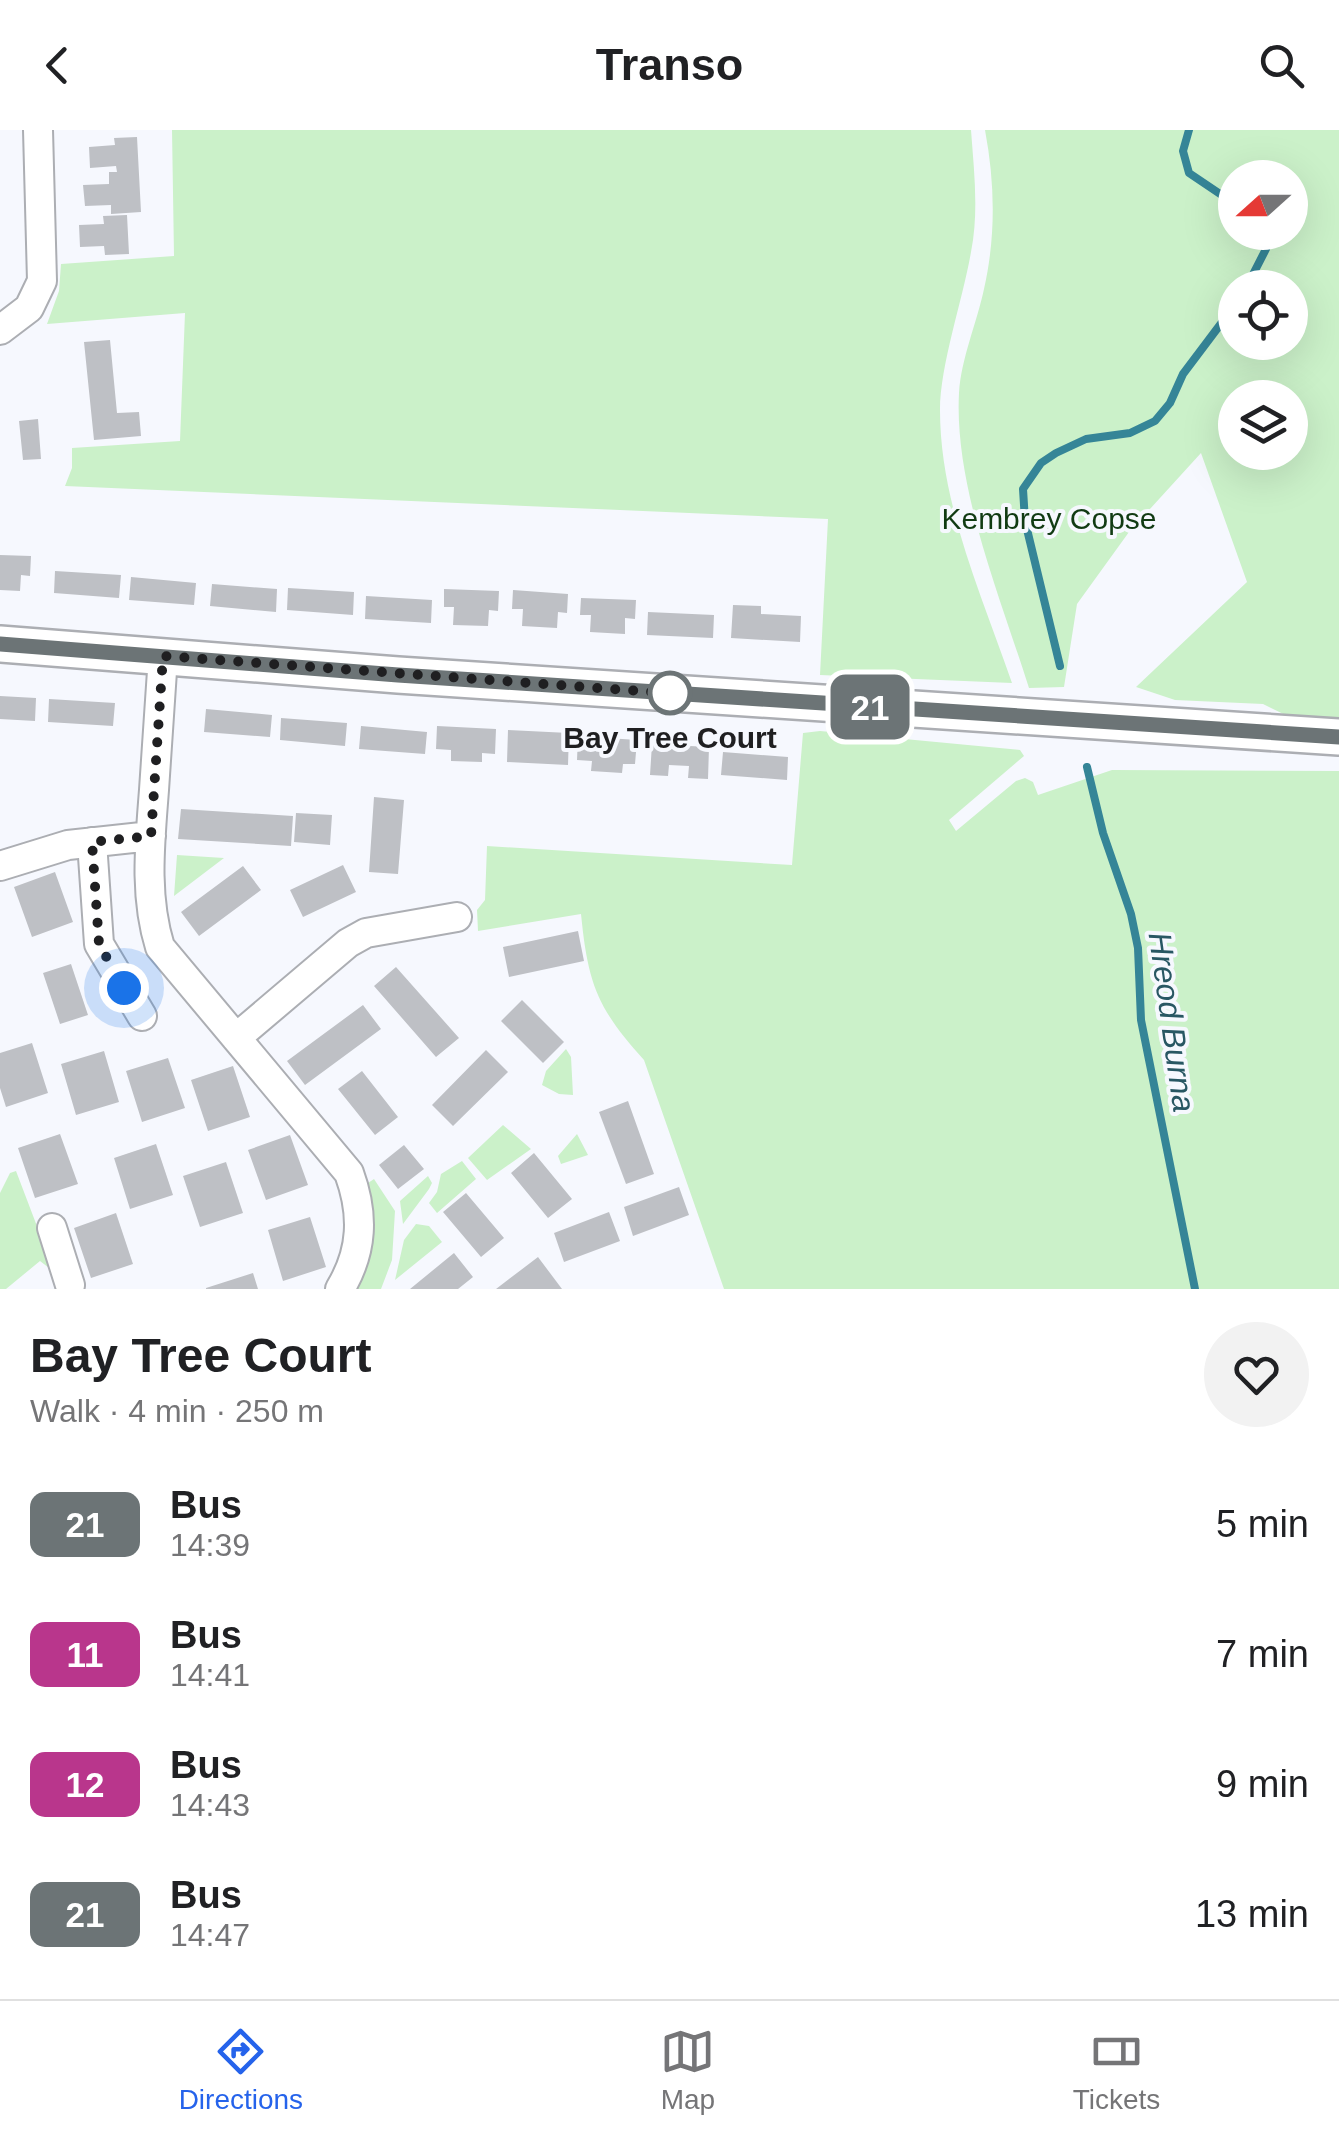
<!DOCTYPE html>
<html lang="en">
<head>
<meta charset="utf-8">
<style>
	body { margin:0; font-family:Arial,sans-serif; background:#f2f2f2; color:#202124; height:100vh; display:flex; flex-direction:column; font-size:38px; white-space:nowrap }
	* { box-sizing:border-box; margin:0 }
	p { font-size:32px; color:#757577 }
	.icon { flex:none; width:55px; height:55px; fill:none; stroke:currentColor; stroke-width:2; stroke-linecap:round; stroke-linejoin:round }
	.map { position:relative; height:1159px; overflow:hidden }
	.sheet { display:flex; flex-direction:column; background:#fff; flex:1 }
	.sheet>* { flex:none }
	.badge { padding:0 20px; border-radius:15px; font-size:35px; line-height:65px }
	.needle { width:65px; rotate:249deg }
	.tools { position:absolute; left:1218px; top:30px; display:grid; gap:20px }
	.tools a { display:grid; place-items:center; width:90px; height:90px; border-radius:50%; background:#fff; box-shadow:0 10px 40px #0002; font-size:50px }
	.you { position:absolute; width:50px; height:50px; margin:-25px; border:8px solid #fff; border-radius:50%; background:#1a73e8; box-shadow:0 0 0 15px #1a73e833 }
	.map>.badge { position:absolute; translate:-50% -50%; box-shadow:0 0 0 5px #fff }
	.round { display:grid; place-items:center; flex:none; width:105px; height:105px; border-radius:52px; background:#f2f2f2 }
	.headline { display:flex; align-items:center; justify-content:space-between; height:170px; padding:0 30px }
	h1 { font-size:48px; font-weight:600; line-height:75px }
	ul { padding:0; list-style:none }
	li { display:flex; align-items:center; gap:30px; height:130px; padding:0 30px }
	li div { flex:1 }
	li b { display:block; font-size:38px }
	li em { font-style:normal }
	li .badge { min-width:110px; font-weight:700; text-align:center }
	header { display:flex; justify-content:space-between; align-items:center; height:130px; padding:0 30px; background:#fff; font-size:45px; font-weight:600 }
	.tabs { display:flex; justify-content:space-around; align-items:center; height:140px; border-top:2px solid #e0e0e0; background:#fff; font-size:28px; color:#757577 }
	.tabs a { display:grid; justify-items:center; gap:5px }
	.tabs .active { color:#2563eb }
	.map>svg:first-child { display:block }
	.green { fill:#cbf1c9; fill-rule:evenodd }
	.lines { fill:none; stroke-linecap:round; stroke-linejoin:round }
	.stream { stroke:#358597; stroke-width:8 }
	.building { fill:#bec0c5 }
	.minor-casing { stroke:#acaeb3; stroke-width:32 }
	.tertiary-casing { stroke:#acaeb3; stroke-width:40 }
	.minor { stroke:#fff; stroke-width:28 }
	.tertiary { stroke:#fff; stroke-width:35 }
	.line-casing { stroke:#fff; stroke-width:22 }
	.line { stroke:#6c7476; stroke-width:15 }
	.walk { stroke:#1f1f21; stroke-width:10; stroke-dasharray:0 18 }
	.stop-dot { fill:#fff; stroke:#6c7476; stroke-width:5 }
	.labels { text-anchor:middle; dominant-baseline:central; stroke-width:8; stroke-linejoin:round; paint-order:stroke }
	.park-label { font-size:30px; fill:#113b13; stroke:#f6f8fe }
	.stop-label { font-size:30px; font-weight:bold; fill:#1f1f21; stroke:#f6f8fe }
	.water-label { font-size:32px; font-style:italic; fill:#285763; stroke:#f6f8fe }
</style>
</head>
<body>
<header><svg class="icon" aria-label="back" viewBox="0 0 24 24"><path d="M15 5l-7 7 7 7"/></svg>Transo<svg class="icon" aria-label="search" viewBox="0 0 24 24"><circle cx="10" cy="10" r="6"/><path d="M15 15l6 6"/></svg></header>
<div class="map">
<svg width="1339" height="1159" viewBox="0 0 1339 1159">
	<rect width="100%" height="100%" fill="#f6f8fe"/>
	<path class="green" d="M 172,0 L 971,0 C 974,41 979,82 971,122 C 963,169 940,235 940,280 C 940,374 982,466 1012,553 L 820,545 L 828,389 L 65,356 L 72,338 L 72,318 L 180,311 L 185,183 L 47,194 L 59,161 L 61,134 L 174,126 Z
		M 985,0 L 1339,0 L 1339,595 L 1306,595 L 1263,574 L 1175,570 L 1136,557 L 1247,452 L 1201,323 L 1129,402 L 1077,474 L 1064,557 L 1029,558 C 1001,469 954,357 959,263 C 961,229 977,192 984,159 C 996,106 995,53 985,0 ZM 1235,48 L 1290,48 L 1290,102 L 1235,102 ZM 1235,158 L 1290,158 L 1290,212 L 1235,212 ZM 1235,268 L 1290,268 L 1290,322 L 1235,322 Z
		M 820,601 L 1020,620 L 1024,626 L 949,690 L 956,701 L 1016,651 L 1025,648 L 1033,652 L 1038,665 L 1112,640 L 1339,641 L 1339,1159 L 724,1159 L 644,930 C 597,878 588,854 581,784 L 478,801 L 477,780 L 485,770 L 487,716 L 792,735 L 803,603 Z
		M 177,725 L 224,728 L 174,766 Z
		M 566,919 L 571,927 L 573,965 L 559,964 L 542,955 L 546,941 Z
		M 503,995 L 531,1019 L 487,1050 L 468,1028 Z
		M 577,1004 L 588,1025 L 561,1034 L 558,1026 Z
		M 462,1031 L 476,1049 L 437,1083 L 429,1073 L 437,1062 L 441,1044 Z
		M 16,1041 L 51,1133 L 49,1138 L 40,1131 L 6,1159 L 0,1159 L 0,1063 L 10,1043 Z
		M 428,1046 L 432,1053 L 429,1059 L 403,1094 L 400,1071 Z
		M 374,1049 L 395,1081 L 392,1130 L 381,1159 L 355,1159 C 376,1126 376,1091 365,1055 Z
		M 416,1094 L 429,1096 L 442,1112 L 395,1150 L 404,1110 Z"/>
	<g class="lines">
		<path class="stream" d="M 1189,0 L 1183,21 L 1189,43 L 1235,74
			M 1246,158 L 1266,119 L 1268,102
			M 1060,536 L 1025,391 L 1023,359 L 1041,333 L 1056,323 L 1086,309 L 1130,303 L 1155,291 L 1170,273 L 1183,244 L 1235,175
			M 1087,637 L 1103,703 L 1131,784 L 1138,818 L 1141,890 L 1195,1159"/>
	</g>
	<path class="building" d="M 137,7 L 141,82 L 111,84 L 111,75 L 85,76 L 83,55 L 109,54 L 109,42 L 117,42 L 116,36 L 90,38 L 89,17 L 115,15 L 114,8 Z
		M 127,85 L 129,124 L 105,125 L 104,116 L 80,117 L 79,95 L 104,94 L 103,86 Z
		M 110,210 L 117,283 L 139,282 L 141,306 L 94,310 L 84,212 Z
		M 38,289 L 41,329 L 23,330 L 19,291 Z
		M 0,425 L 31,426 L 30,446 L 21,445 L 20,461 L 0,460 Z
		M 55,441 L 121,445 L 119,468 L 54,463 Z
		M 131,447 L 196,453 L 194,475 L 129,470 Z
		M 212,454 L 277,459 L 276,482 L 210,476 Z
		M 288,458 L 354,462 L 353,485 L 287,480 Z
		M 444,459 L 499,461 L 498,481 L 489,480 L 488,496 L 453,495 L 454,477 L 444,477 Z
		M 513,460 L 568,464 L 567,483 L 558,482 L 557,498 L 522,496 L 523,479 L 512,479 Z
		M 366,466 L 432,470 L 431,493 L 365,489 Z
		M 581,468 L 636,470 L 635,489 L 625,488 L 625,504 L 590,502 L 591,485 L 580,485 Z
		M 733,475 L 761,476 L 761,484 L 801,486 L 800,512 L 731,508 Z
		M 648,482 L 714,485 L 713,508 L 647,505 Z
		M 0,566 L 36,568 L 35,591 L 0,589 Z
		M 49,569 L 115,573 L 113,596 L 48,592 Z
		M 206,579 L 272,585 L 270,607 L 204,602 Z
		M 281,588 L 347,593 L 345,616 L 280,610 Z
		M 361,596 L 427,602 L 425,624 L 359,619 Z
		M 437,596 L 496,599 L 495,624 L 482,623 L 482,632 L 451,631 L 451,620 L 436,619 Z
		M 508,600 L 569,603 L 568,635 L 507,632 Z
		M 578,606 L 637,610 L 635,634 L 623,634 L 622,643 L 591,641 L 592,631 L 577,630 Z
		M 652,614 L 709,617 L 708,649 L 688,648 L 689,636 L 669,635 L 668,646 L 650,645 Z
		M 723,622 L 788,627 L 787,650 L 721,645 Z
		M 374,667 L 404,670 L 398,744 L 369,742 Z
		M 181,679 L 293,686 L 291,716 L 178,709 Z
		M 296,683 L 332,685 L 330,715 L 294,712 Z
		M 343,735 L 356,762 L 303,787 L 290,760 Z
		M 243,736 L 261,760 L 199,806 L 181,782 Z
		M 55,742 L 73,792 L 32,807 L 14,757 Z
		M 578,801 L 584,831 L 509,847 L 503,817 Z
		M 71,834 L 88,885 L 60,894 L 43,843 Z
		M 396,837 L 459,908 L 436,927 L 374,856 Z
		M 522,870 L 564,912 L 543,933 L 501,891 Z
		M 363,875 L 381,899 L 305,955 L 287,931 Z
		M 32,913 L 48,963 L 6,977 L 0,958 L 0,923 Z
		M 486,920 L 508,942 L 453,996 L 432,975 Z
		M 104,921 L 119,972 L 76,985 L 61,934 Z
		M 168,928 L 185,978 L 142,992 L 126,941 Z
		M 233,936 L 250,987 L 208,1001 L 191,950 Z
		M 362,941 L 398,987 L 375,1005 L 338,959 Z
		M 628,971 L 654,1044 L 626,1054 L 599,982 Z
		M 60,1004 L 78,1054 L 35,1068 L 18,1018 Z
		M 290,1005 L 308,1055 L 266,1070 L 248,1020 Z
		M 156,1014 L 173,1065 L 130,1079 L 114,1028 Z
		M 404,1015 L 424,1039 L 398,1059 L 379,1035 Z
		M 534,1023 L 572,1069 L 548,1088 L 511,1043 Z
		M 226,1032 L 243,1083 L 200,1097 L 183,1046 Z
		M 679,1057 L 689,1085 L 633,1106 L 624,1077 Z
		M 466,1063 L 504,1108 L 481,1127 L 443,1082 Z
		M 609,1082 L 620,1111 L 564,1132 L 554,1103 Z
		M 116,1083 L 133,1134 L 91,1148 L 74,1098 Z
		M 310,1087 L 326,1137 L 283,1151 L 268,1100 Z
		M 454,1123 L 473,1147 L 458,1159 L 410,1159 Z
		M 538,1127 L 562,1159 L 496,1159 Z
		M 253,1143 L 258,1159 L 206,1159 L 206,1158 Z"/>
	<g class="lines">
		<defs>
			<path id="minor" d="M 0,200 L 29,178 L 42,151 L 38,0
				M 163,526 C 160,571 157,616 154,660 C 150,713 144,766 160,817 L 349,1043 C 364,1084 363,1121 340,1159
				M 92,712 L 99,814 L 142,886
				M 0,736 L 68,715 L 151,706
				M 236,908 L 348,813 L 366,803 L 457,787
				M 52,1098 L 70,1155"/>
			<path id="tertiary" d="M 0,514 L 398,545 L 1339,607"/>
		</defs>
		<use href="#minor" class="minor-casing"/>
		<use href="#tertiary" class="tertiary-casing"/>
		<use href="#minor" class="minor"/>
		<use href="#tertiary" class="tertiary"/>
	</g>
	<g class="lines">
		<defs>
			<path id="line" d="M 0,514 L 398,545 L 1339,607"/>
		</defs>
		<use href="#line" class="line-casing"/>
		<use href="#line" class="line"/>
		<path class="walk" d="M 124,858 L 99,814 L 92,712 L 151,706 L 163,526 L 680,564 L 670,563"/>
	</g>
	<circle class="stop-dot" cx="670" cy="563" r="20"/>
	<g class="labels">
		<g class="park-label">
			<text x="1049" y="388">Kembrey Copse</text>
		</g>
		<g class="stop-label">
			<text x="670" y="607">Bay Tree Court</text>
		</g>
		<g class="water-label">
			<text transform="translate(1172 892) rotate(82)">Hreod Burna</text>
		</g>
	</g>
</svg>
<div class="tools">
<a><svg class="needle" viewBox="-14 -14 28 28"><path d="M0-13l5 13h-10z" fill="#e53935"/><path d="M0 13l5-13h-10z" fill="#757577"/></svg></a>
<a><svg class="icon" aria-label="locate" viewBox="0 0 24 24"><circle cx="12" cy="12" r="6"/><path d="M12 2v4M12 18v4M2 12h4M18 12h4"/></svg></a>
<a><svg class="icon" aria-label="layers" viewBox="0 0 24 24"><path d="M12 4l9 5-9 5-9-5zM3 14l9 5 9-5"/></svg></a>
</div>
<div class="you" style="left:124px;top:858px"></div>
<b class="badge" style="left:870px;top:577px;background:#6c7476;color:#fff">21</b>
</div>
<section class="sheet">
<div class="headline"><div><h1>Bay Tree Court</h1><p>Walk · 4 min · 250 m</p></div><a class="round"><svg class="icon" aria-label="heart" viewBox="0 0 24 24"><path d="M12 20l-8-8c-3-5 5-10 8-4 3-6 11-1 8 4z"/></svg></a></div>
<ul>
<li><span class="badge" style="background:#6c7476;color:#fff">21</span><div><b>Bus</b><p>14:39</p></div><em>5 min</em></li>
<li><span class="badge" style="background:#b9368c;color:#fff">11</span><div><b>Bus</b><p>14:41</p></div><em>7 min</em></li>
<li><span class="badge" style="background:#b9368c;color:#fff">12</span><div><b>Bus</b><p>14:43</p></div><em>9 min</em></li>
<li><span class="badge" style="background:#6c7476;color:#fff">21</span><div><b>Bus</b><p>14:47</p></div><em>13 min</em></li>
</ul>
</section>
<nav class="tabs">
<a class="active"><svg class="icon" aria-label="directions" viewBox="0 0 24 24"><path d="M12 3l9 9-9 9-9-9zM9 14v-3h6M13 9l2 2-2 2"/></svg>Directions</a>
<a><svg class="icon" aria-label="map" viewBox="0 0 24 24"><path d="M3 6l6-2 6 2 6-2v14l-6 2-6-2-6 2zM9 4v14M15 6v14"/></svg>Map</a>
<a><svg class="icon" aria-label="tickets" viewBox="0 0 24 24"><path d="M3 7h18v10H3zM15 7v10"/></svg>Tickets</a>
</nav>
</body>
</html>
